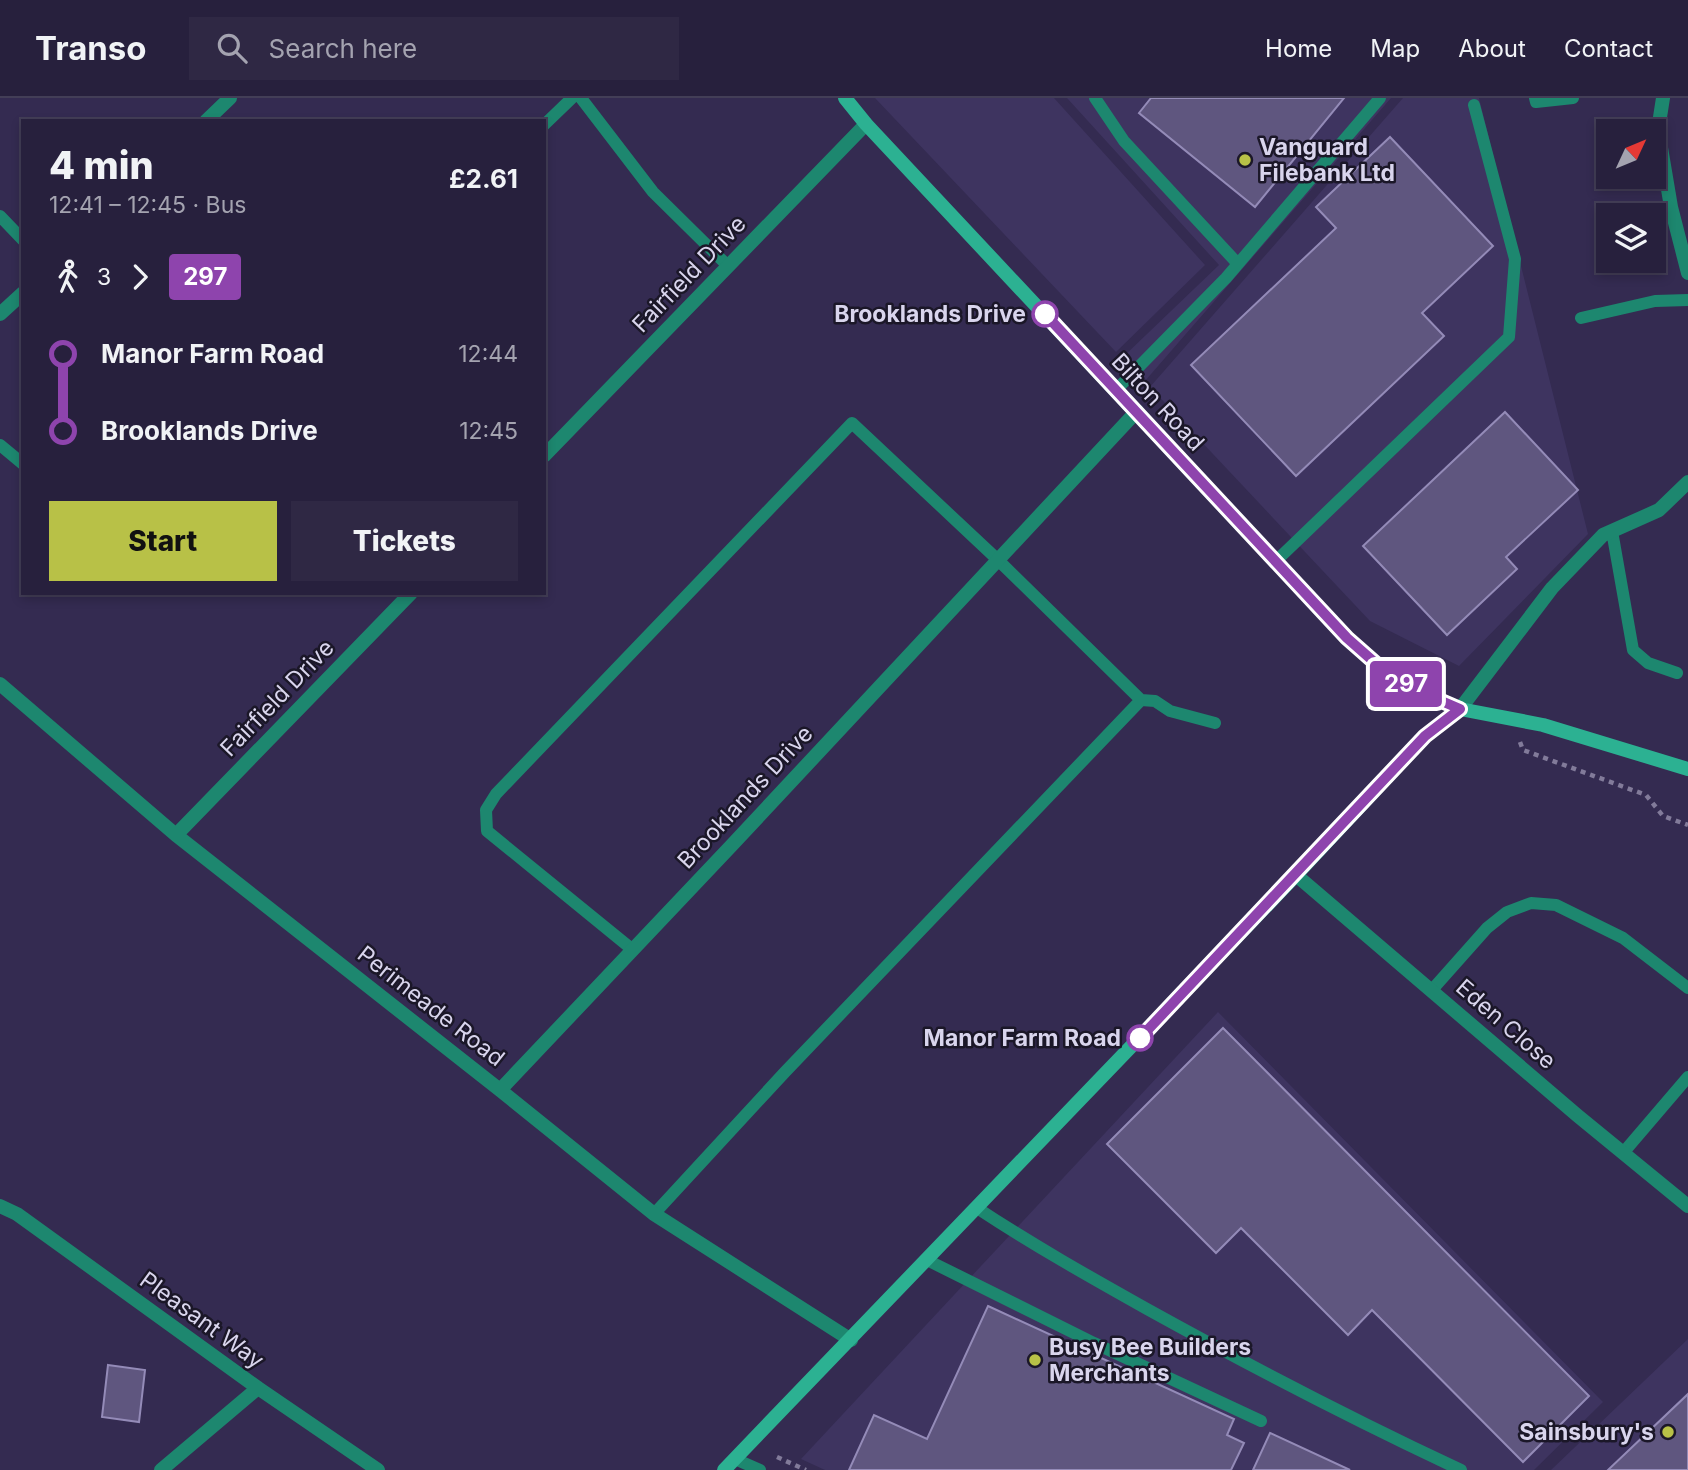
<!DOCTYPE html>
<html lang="en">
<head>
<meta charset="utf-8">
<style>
	body { margin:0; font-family:Inter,sans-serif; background:#2f2844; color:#f1f3f6; height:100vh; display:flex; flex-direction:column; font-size:26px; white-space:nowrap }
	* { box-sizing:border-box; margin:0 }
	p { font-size:23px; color:#a4a3b0 }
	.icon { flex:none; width:38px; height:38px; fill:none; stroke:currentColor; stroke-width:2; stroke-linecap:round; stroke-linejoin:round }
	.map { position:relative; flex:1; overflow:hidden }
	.details { position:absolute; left:21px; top:21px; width:525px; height:476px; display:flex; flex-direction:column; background:#27203d; border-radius:0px; box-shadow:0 4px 10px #0003,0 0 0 2px #433e57 }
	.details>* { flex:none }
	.badge { padding:0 14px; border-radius:5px; font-size:24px; line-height:46px }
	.needle { width:46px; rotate:46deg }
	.controls { position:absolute; left:1596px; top:21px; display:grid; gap:14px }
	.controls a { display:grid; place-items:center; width:70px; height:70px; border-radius:0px; background:#27203d; box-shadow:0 4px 10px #0003,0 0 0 2px #433e57; font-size:35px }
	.map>.badge { position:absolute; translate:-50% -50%; box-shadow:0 0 0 4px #fff }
	.legs { display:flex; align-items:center; gap:10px; height:77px; padding:0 28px; font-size:23px }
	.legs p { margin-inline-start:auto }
	.summary { display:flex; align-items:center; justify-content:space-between; height:119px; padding:0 28px }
	h1 { font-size:38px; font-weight:800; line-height:52px }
	.primary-button { display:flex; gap:14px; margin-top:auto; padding:14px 28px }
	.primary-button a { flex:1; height:80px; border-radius:0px; background:#b8c147; color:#111; font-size:28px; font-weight:800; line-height:80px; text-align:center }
	.primary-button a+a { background:#2f2844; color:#f1f3f6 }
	ul { padding:0 28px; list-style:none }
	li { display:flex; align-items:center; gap:24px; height:77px; font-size:26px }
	li i { display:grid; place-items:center; width:10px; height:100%; margin:0 9px; background:currentColor }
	li i::after { content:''; width:18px; height:18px; margin:-9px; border:5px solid; border-radius:50%; background:#27203d }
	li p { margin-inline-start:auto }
	li:first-child i { background:linear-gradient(#0000 50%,currentColor 0) }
	li:last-child i { background:linear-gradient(currentColor 50%,#0000 0) }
	header { display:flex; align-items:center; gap:42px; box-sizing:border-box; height:98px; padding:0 35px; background:#27203d; border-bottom:2px solid #433e57 }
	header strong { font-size:33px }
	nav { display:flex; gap:38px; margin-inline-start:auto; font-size:24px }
	.search { width:490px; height:63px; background:#2f2844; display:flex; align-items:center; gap:18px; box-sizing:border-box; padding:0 24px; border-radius:0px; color:#a4a3b0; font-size:26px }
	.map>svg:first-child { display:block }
	.built { fill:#3e3460 }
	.building { fill:#5f567f; stroke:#948bb8; stroke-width:2 }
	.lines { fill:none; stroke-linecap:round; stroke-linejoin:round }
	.path { stroke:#827b9a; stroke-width:4.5; stroke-dasharray:5 5; stroke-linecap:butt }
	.lane { stroke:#1d876f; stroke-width:12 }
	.street { stroke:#1d876f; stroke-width:14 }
	.secondary { stroke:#2cb192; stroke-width:14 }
	.line-1-casing { stroke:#fff; stroke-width:16 }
	.line-1 { stroke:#8e44ad; stroke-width:10 }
	.poi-dot { fill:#b8c147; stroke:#1b1728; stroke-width:2.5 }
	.stop-1-dot { fill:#fff; stroke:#8e44ad; stroke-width:3.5 }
	.labels { text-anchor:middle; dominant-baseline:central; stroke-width:5; stroke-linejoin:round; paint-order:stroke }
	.poi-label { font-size:23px; font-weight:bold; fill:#d9d5ed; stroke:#1b1728; text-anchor:start }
	.street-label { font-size:23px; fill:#d9d5ed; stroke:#1b1728 }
	.stop-label { font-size:23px; font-weight:bold; fill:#d9d5ed; stroke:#1b1728; text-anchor:end }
</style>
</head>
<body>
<header>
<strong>Transo</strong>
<div class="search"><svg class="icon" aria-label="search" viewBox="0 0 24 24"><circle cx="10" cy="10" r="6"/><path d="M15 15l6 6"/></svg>Search here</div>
<nav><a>Home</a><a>Map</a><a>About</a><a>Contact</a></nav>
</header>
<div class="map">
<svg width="1688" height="1372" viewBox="0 0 1688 1372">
	<rect width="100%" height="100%" fill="#342b51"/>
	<path class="built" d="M 875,0 L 1054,0 L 1205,167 L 1116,254 Z
		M 1067,0 L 1391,0 L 1145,283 L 1123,259 L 1219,167 Z
		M 1403,0 L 1479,0 L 1588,436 L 1459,568 L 1370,523 L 1150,289 Z
		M 1218,914 L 1603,1304 L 1534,1372 L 825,1372 L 801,1361 Z
		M 1688,1241 L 1688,1372 L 1551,1372 Z"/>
	<path class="building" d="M 1151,0 L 1344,0 L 1255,109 L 1139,15 Z
		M 1390,39 L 1493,148 L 1422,215 L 1444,238 L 1296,378 L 1191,267 L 1336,130 L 1316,109 Z
		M 1505,314 L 1578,392 L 1506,459 L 1517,471 L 1447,537 L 1363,448 Z
		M 1223,930 L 1589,1298 L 1523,1364 L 1372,1212 L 1348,1237 L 1241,1130 L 1216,1155 L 1107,1046 Z
		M 988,1208 L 1234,1321 L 1227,1337 L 1244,1345 L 1231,1372 L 849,1372 L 874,1317 L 927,1341 Z
		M 108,1267 L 145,1272 L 139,1324 L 102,1319 Z
		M 1688,1296 L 1688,1372 L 1608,1372 Z
		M 1270,1335 L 1350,1372 L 1253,1372 Z"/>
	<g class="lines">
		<path class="path" d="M 1520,644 L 1523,652 L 1646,697 L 1663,718 L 1688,727
			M 777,1359 L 806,1372"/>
		<path class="lane" d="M 581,0 L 653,94 L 728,168
			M 1095,0 L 1124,43 L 1238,166
			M 1535,0 L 1536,4 L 1573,0
			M 544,27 L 572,0
			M 0,118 L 23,142
			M 1581,220 L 1655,203 L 1688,202
			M 1116,292 L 1226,180 L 1380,0
			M 0,347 L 23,366
			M 1612,433 L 1633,552 L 1648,565 L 1677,575
			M 1276,463 L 1509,239 L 1515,161 L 1474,7
			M 1141,602 L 1155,603 L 1170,613 L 1215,625
			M 633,852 L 487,733 L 486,712 L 496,696 L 852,325 L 998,462 L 1141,602 L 785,974 L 654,1116
			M 1431,893 L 1487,830 L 1507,814 L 1531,805 L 1556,807 L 1623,840 L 1688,890
			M 1623,1055 L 1688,979
			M 977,1110 C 1033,1147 1090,1179 1147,1211 C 1250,1268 1354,1322 1461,1372
			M 927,1162 L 1094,1245 L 1261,1323
			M 735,1361 L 760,1372"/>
		<path class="street" d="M 1663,0 L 1658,32 L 1671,109 L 1688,175
			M 206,23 L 230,0
			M 0,216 L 23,195
			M 544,358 L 866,26
			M 0,586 L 176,737 L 500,992 L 654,1116 L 851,1242
			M 1460,611 L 1552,490 L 1603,437 L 1659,412 L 1688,384
			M 176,737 L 411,495
			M 1296,777 L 1578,1018 L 1688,1108
			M 500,992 L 731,748 L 1137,313
			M 0,1108 L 17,1116 L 258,1290 L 378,1372
			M 161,1372 L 258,1290"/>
		<path class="secondary" d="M 845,0 L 866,26 L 1347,540 L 1381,570 L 1416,592 L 1460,611 L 1543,627 L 1688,671
			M 724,1372 L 1296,777 L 1425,638 L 1460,611"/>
	</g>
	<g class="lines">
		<defs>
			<path id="line-1" d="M 1045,216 L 1347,540 L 1381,570 L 1416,592 L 1460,611 L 1425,638 L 1140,940"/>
		</defs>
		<use href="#line-1" class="line-1-casing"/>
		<use href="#line-1" class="line-1"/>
	</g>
	<g class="poi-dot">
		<circle cx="1245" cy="62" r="7"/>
		<circle cx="1035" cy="1262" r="7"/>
		<circle cx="1668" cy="1334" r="7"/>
	</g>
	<g class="stop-1-dot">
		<circle cx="1045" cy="216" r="12"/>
		<circle cx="1140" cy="940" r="12"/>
	</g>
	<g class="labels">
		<g class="poi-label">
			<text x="1259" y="49">Vanguard<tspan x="1259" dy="26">Filebank Ltd</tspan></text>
			<text x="1049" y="1249">Busy Bee Builders<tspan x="1049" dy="26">Merchants</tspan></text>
			<text x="1654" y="1334" text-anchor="end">Sainsbury's</text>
		</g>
		<g class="street-label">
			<text transform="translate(689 176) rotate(-46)">Fairfield Drive</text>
			<text transform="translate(1158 304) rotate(47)">Bilton Road</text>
			<text transform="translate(277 600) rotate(-46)">Fairfield Drive</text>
			<text transform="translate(745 699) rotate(-47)">Brooklands Drive</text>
			<text transform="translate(431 908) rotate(38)">Perimeade Road</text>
			<text transform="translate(1506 926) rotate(41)">Eden Close</text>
			<text transform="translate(202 1222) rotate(36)">Pleasant Way</text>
		</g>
		<g class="stop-label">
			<text x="1026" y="216">Brooklands Drive</text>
			<text x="1121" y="940">Manor Farm Road</text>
		</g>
	</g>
</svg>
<div class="controls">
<a><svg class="needle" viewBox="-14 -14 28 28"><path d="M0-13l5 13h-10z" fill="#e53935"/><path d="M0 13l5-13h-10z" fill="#a4a3b0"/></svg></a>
<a><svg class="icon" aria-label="layers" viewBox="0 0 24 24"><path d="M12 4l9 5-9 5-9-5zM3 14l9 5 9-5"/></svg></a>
</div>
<b class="badge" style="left:1406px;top:586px;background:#8e44ad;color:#fff">297</b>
<section class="details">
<div class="summary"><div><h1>4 min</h1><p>12:41 – 12:45 · Bus</p></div><b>£2.61</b></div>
<div class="legs"><svg class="icon" aria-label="walk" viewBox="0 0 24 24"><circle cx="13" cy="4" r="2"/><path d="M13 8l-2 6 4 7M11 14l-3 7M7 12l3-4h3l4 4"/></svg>3<svg class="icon" aria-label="forward" viewBox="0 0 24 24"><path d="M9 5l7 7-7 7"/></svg><b class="badge" style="background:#8e44ad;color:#fff">297</b></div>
<ul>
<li><i style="color:#8e44ad"></i><b>Manor Farm Road</b><p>12:44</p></li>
<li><i style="color:#8e44ad"></i><b>Brooklands Drive</b><p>12:45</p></li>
</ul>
<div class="primary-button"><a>Start</a><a>Tickets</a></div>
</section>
</div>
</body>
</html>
